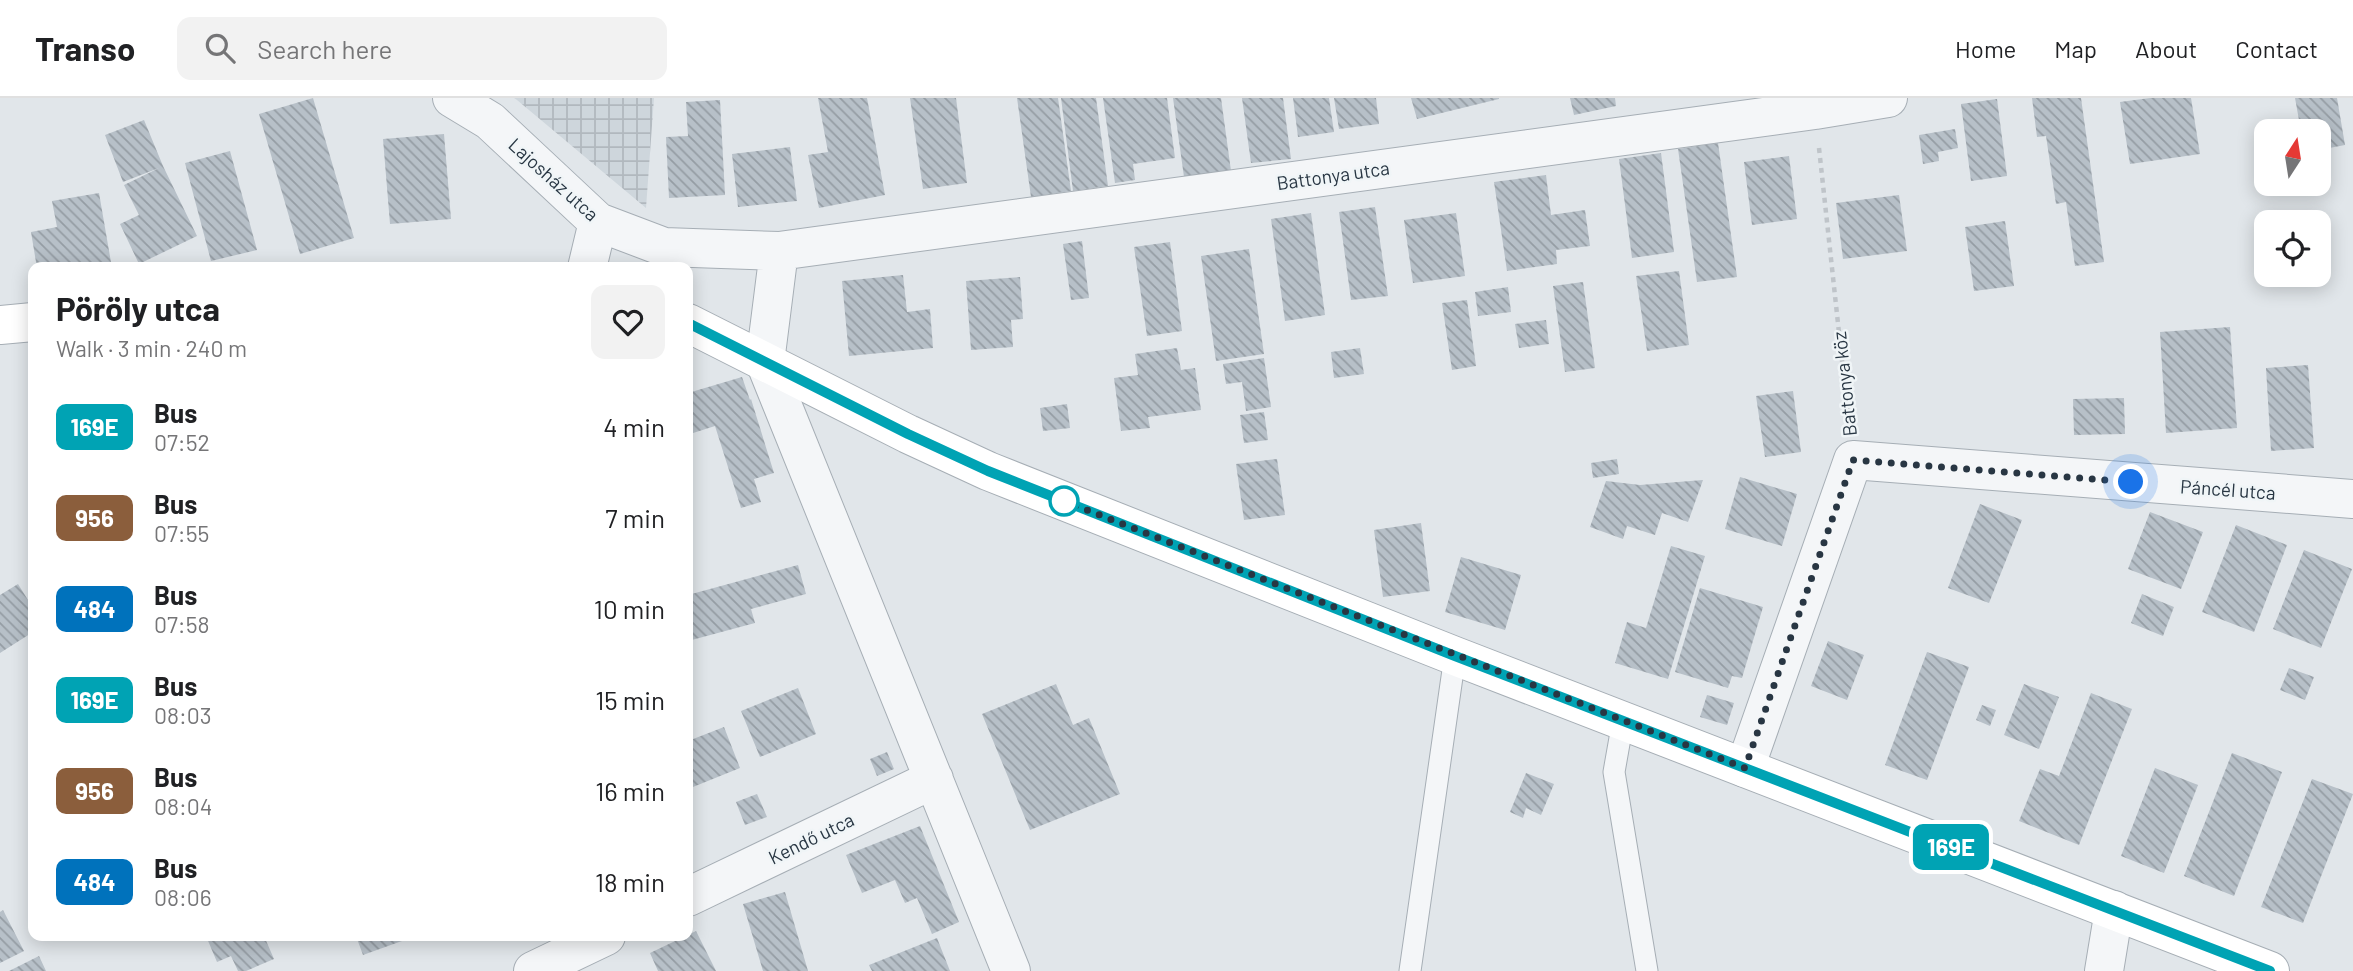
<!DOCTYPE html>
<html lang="en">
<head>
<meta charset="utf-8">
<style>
	body { margin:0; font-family:Barlow,sans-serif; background:#f2f2f2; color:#202124; height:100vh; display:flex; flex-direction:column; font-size:26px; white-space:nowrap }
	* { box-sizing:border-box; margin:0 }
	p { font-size:23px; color:#757577 }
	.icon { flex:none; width:38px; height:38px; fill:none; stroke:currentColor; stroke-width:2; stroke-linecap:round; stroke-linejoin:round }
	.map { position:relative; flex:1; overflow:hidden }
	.side { position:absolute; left:28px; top:164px; width:665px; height:679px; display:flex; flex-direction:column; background:#fff; border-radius:14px; box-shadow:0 4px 18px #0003 }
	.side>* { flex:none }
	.badge { padding:0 14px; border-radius:10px; font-size:24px; line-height:46px }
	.needle { width:46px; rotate:12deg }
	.controls { position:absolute; left:2254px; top:21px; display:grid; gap:14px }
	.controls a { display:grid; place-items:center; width:77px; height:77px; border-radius:14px; background:#fff; box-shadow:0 4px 18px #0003; font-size:35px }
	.you { position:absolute; width:35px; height:35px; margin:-18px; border:5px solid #fff; border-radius:50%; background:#1a73e8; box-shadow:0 0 0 10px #1a73e833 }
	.map>.badge { position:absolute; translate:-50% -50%; box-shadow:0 0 0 4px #fff }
	.round { display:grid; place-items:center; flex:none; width:74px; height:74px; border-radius:14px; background:#f2f2f2 }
	.headline { display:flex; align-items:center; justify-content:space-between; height:119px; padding:0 28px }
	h1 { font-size:33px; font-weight:700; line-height:52px }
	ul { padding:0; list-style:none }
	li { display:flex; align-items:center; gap:21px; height:91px; padding:0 28px }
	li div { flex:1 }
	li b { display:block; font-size:26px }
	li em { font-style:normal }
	li .badge { min-width:77px; font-weight:700; text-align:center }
	header { display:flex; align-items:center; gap:42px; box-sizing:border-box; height:98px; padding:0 35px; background:#fff; border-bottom:2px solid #e0e0e0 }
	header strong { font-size:33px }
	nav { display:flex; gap:38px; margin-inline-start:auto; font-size:24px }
	.search { width:490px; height:63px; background:#f2f2f2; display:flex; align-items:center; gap:18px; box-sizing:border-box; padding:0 24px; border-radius:14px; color:#757577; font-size:26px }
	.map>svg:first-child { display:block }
	.industrial { fill:url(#industrial-grid) }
	.building { fill:url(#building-back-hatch) }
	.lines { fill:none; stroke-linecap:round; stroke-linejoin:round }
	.lane-casing { stroke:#a6aeb5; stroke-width:23 }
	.street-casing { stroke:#a6aeb5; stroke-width:40 }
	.secondary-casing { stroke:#a6aeb5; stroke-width:40 }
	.path { stroke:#bfc4c9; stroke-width:4.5; stroke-dasharray:5 5; stroke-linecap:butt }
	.lane { stroke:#f4f6f8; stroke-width:21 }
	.street { stroke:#f4f6f8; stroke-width:38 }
	.secondary { stroke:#fff; stroke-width:38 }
	.line-casing { stroke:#fff; stroke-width:16 }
	.line { stroke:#00a3b4; stroke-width:10 }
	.walk { stroke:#283643; stroke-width:7; stroke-dasharray:0 12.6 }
	.stop-dot { fill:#fff; stroke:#00a3b4; stroke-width:3.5 }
	.labels { text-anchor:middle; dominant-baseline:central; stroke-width:5; stroke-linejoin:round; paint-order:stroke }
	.street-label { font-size:19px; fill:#283643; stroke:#f0f5f7 }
</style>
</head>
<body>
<header>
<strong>Transo</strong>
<div class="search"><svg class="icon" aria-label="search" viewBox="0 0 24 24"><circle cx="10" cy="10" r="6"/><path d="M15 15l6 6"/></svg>Search here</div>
<nav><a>Home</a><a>Map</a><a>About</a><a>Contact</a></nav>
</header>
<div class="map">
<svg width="2353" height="873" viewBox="0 0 2353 873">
	<defs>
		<pattern id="industrial-grid" width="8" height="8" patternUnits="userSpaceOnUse" patternTransform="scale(1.75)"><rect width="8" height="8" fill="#ced6dc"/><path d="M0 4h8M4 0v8" fill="none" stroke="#b1b8be"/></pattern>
		<pattern id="building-back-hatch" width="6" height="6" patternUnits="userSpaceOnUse" patternTransform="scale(1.75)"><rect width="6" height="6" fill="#b7c0c8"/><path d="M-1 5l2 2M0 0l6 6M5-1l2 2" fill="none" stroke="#959da4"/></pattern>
	</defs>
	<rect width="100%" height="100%" fill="#e1e6ea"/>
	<path class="industrial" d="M 514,0 L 654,0 L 646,110 L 517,2 Z"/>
	<path class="building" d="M 313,0 L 354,140 L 300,156 L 259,16 Z
		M 818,0 L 867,0 L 885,97 L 819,110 L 808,57 L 828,54 Z
		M 910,0 L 956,0 L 967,85 L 923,91 Z
		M 1017,0 L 1058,0 L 1071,93 L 1031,99 Z
		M 1061,0 L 1096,0 L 1108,88 L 1073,93 Z
		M 1103,0 L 1167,0 L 1175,60 L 1133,66 L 1135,82 L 1115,85 Z
		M 1173,0 L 1221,0 L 1231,73 L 1184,79 Z
		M 1242,0 L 1283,0 L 1291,61 L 1251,65 Z
		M 1293,0 L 1329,0 L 1334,34 L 1298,39 Z
		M 1334,0 L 1376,0 L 1379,26 L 1339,31 Z
		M 1411,0 L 1499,0 L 1499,1 L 1417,21 Z
		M 1570,0 L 1615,0 L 1616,8 L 1574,17 Z
		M 2032,0 L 2081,0 L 2104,164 L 2075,168 L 2066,104 L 2056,106 L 2046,38 L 2037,39 Z
		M 2150,0 L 2191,0 L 2200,56 L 2130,66 L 2120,4 Z
		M 2295,0 L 2337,0 L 2345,47 L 2319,52 L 2319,33 L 2301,33 Z
		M 1997,1 L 2007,78 L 1971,83 L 1961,6 Z
		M 720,2 L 725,97 L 669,100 L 666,39 L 688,38 L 686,4 Z
		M 144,22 L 163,68 L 197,138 L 139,166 L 120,126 L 139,117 L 124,87 L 159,70 L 123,84 L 105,37 Z
		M 1955,31 L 1958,50 L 1938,54 L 1939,63 L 1923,66 L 1919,37 Z
		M 444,36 L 451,121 L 390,126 L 383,41 Z
		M 1718,45 L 1737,179 L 1697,184 L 1678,51 Z
		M 790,49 L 797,103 L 738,109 L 732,56 Z
		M 230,53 L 257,152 L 211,163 L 185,65 Z
		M 1661,55 L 1674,154 L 1632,160 L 1619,61 Z
		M 1789,58 L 1797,121 L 1752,127 L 1744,64 Z
		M 1546,77 L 1551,117 L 1585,112 L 1590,148 L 1556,152 L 1557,166 L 1507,173 L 1494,84 Z
		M 99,95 L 112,170 L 37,170 L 31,134 L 57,129 L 52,103 Z
		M 1899,97 L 1907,153 L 1843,161 L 1836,105 Z
		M 1375,109 L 1388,198 L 1351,202 L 1339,114 Z
		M 1311,115 L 1325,217 L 1285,223 L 1271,121 Z
		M 1456,115 L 1465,178 L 1413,185 L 1404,122 Z
		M 2005,123 L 2014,188 L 1974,193 L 1965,129 Z
		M 1082,143 L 1089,200 L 1071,202 L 1063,146 Z
		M 1170,144 L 1182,233 L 1147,238 L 1134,149 Z
		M 1249,151 L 1264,256 L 1216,263 L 1201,158 Z
		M 1679,173 L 1689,247 L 1647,253 L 1636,178 Z
		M 903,177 L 907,214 L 930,211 L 933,250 L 849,258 L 842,183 Z
		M 1020,179 L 1023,221 L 1011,222 L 1013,249 L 971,252 L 966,183 Z
		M 1583,184 L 1595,270 L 1565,274 L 1553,188 Z
		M 1508,189 L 1511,214 L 1478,218 L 1475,194 Z
		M 1467,202 L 1476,268 L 1452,272 L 1442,205 Z
		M 1546,222 L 1549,246 L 1519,250 L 1515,226 Z
		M 2230,229 L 2237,330 L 2166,335 L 2160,234 Z
		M 1177,250 L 1181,272 L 1195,270 L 1201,312 L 1148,319 L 1150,330 L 1121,333 L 1114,280 L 1138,277 L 1135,256 Z
		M 1360,250 L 1364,276 L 1334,280 L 1331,254 Z
		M 1264,260 L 1271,309 L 1246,313 L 1242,284 L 1226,286 L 1223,266 Z
		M 2308,267 L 2314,350 L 2271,353 L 2266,270 Z
		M 742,279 L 750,302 L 751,301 L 774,375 L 754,381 L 761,404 L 741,410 L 715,328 L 690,336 L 688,295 Z
		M 1793,293 L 1801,354 L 1765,359 L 1756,298 Z
		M 2124,300 L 2125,336 L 2074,337 L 2073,301 Z
		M 1067,306 L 1070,330 L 1043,333 L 1040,310 Z
		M 1264,314 L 1268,342 L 1244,345 L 1240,317 Z
		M 1277,361 L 1285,417 L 1244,422 L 1236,366 Z
		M 1617,361 L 1619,376 L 1593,380 L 1591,365 Z
		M 1740,379 L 1797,396 L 1782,448 L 1725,431 Z
		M 1703,382 L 1688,424 L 1662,415 L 1655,437 L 1627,428 L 1623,441 L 1590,429 L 1606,383 L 1640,387 Z
		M 1980,406 L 2022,422 L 1989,505 L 1948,490 Z
		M 2150,414 L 2203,434 L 2181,491 L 2128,471 Z
		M 1421,425 L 1430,493 L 1383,499 L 1374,432 Z
		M 2236,427 L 2287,447 L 2254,534 L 2202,514 Z
		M 1671,448 L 1705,458 L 1668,581 L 1615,565 L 1627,524 L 1646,530 Z
		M 2304,452 L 2352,471 L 2321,550 L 2273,531 Z
		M 1461,459 L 1521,477 L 1505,532 L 1445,514 Z
		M 798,467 L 806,496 L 751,511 L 755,525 L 688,543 L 688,497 Z
		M 18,486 L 33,510 L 33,534 L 0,555 L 0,497 Z
		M 1700,490 L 1763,509 L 1742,580 L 1732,578 L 1728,590 L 1675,574 Z
		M 2142,496 L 2174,509 L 2163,538 L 2131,525 Z
		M 1828,543 L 1864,557 L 1847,602 L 1811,588 Z
		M 1927,554 L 1969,569 L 1927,682 L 1885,667 Z
		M 2289,570 L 2314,579 L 2305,602 L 2280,592 Z
		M 1056,586 L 1073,627 L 1089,620 L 1120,696 L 1030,732 L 982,616 Z
		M 2024,586 L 2059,599 L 2039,651 L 2004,637 Z
		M 798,590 L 816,636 L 760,659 L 741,613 Z
		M 2091,595 L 2132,611 L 2079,747 L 2019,723 L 2040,671 L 2059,678 Z
		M 1707,597 L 1734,605 L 1727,627 L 1700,619 Z
		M 1982,607 L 1996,612 L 1990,628 L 1976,622 Z
		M 724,629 L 740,670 L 688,691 L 688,643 Z
		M 887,654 L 894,671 L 877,678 L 870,661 Z
		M 2232,655 L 2282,674 L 2234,798 L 2184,778 Z
		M 2155,670 L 2198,687 L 2164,775 L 2121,758 Z
		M 1526,675 L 1554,686 L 1541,717 L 1526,710 L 1523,720 L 1510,714 Z
		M 2312,681 L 2353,696 L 2303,825 L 2261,809 Z
		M 757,696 L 767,719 L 745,727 L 736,704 Z
		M 920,728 L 959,824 L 932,836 L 917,800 L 905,805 L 895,782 L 862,795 L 846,757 Z
		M 785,794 L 808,873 L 763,873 L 743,806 Z
		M 3,812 L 24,853 L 0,865 L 0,814 Z
		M 696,833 L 716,873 L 658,873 L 650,855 Z
		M 206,838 L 264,838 L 274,861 L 246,873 L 238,873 L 231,858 L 217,864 Z
		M 356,838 L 413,838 L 413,839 L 363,857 Z
		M 937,840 L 950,873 L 872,873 L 869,867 Z
		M 39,858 L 46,873 L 9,873 Z"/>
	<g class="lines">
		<defs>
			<path id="lane" d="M 1623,623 L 1614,674 L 1647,873
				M 1410,873 L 1455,558"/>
			<path id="street" d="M 452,0 L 490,23 L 598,124 L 664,149 L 779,153 L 1815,12 L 1888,0
				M 779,153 L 765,264 L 1011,873
				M 587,170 L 598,124
				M 1745,670 L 1853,362 L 2353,401
				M 688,799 L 934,681
				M 533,873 L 606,838
				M 2104,873 L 2114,812"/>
			<path id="secondary" d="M 688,225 L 908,336 L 988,373 L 1455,558 L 2270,873
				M 0,227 L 33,224"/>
		</defs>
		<use href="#lane" class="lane-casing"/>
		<use href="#street" class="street-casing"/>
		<use href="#secondary" class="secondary-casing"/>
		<path class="path" d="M 1819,50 L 1849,327"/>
		<use href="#lane" class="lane"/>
		<use href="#street" class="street"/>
		<use href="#secondary" class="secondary"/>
	</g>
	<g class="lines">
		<defs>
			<path id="line" d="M 688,225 L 908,336 L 988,373 L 1455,558 L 2270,873"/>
		</defs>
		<use href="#line" class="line-casing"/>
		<use href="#line" class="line"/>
		<path class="walk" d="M 1064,403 L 1745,670 L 1853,362 L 2131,384"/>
	</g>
	<circle class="stop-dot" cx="1064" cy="403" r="14"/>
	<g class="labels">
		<g class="street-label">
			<text transform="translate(1333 77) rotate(-8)">Battonya utca</text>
			<text transform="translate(554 81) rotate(42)">Lajosház utca</text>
			<text transform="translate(1844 286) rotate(-96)">Battonya köz</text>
			<text transform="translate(2228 391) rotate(4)">Páncél utca</text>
			<text transform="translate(811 740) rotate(-26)">Kendő utca</text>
		</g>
	</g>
</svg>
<div class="controls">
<a><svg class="needle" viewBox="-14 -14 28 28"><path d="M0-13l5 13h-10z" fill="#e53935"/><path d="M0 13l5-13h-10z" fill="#757577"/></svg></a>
<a><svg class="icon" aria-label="locate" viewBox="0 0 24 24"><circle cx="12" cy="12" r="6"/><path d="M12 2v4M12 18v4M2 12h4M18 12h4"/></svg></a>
</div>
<div class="you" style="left:2131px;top:384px"></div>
<b class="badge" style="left:1951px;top:749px;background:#00a3b4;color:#fff">169E</b>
<section class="side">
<div class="headline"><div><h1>Pöröly utca</h1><p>Walk · 3 min · 240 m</p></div><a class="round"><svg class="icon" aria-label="heart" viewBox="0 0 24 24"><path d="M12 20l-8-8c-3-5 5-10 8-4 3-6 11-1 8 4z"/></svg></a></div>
<ul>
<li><span class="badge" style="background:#00a3b4;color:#fff">169E</span><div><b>Bus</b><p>07:52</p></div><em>4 min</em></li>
<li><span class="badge" style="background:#8b5e3c;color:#fff">956</span><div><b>Bus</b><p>07:55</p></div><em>7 min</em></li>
<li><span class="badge" style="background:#0072bc;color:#fff">484</span><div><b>Bus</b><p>07:58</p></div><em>10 min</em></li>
<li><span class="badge" style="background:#00a3b4;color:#fff">169E</span><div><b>Bus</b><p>08:03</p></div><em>15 min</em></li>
<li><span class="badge" style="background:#8b5e3c;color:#fff">956</span><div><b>Bus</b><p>08:04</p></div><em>16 min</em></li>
<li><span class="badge" style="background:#0072bc;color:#fff">484</span><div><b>Bus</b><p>08:06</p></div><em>18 min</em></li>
</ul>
</section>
</div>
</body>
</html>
